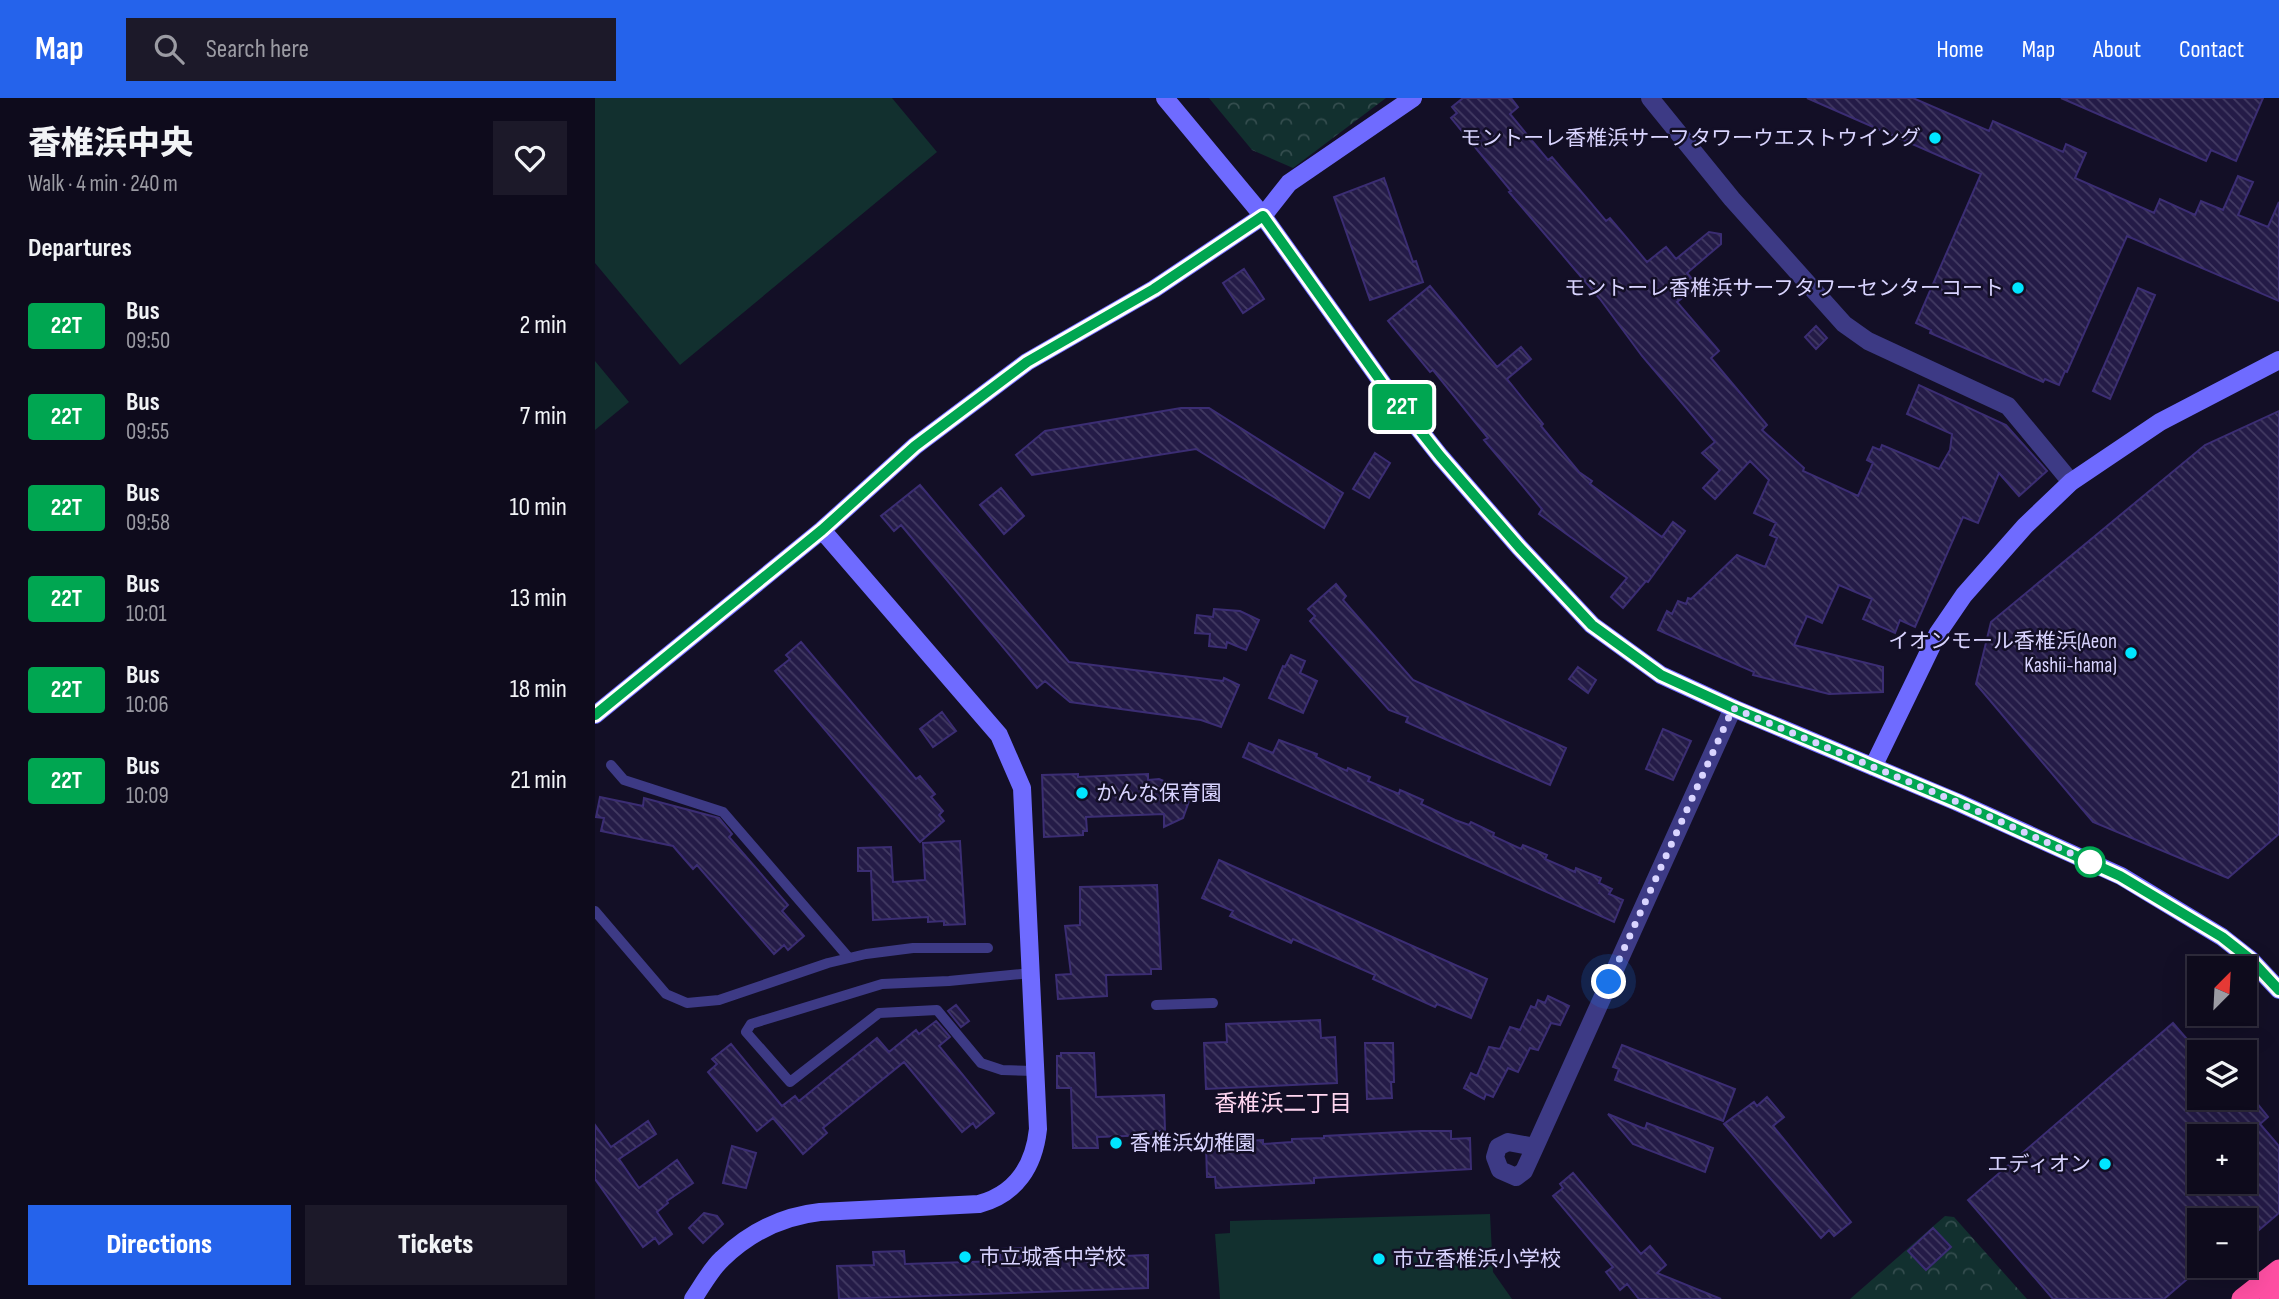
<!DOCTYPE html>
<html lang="en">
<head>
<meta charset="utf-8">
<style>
	body { margin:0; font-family:"Sofia Sans Condensed","Noto Sans JP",sans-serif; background:#1c1929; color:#f1f3f6; height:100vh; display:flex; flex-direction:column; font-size:26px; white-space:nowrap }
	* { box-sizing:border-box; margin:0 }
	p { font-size:23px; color:#9b9ba3 }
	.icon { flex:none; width:38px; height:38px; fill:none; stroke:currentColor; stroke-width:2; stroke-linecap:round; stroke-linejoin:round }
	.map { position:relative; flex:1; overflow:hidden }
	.details { display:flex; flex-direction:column; background:#0e0b1c; width:595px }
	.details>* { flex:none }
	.badge { padding:0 14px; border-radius:5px; font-size:24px; line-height:46px }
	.needle { width:46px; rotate:24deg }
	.fabs { position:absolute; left:1592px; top:858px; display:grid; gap:14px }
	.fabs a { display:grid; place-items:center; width:70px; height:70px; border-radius:0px; background:#0e0b1c; box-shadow:0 7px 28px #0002,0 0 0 2px #2e2b3b; font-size:35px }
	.you { position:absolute; width:35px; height:35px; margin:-18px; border:5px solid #fff; border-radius:50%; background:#1a73e8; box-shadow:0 0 0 10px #1a73e833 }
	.map>.badge { position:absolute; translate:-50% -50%; box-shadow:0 0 0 4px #fff }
	h2 { padding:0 28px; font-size:26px; line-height:63px }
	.round { display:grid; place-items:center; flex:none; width:74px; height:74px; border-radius:0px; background:#1c1929 }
	.headline { display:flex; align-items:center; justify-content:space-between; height:119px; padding:0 28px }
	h1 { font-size:33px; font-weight:800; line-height:52px }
	.cta { display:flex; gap:14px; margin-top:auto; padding:14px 28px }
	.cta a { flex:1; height:80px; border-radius:0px; background:#2563eb; color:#fff; font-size:28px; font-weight:800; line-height:80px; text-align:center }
	.cta a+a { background:#1c1929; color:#f1f3f6 }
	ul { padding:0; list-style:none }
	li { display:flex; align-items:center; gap:21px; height:91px; padding:0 28px }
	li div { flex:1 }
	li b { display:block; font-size:26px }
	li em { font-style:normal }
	li .badge { min-width:77px; font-weight:700; text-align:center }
	header { display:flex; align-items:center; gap:42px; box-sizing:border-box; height:98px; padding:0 35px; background:#2563eb; color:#fff }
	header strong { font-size:33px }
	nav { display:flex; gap:38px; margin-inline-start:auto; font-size:24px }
	.search { width:490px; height:63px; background:#1c1929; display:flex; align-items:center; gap:18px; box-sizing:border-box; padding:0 24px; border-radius:0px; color:#9b9ba3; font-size:26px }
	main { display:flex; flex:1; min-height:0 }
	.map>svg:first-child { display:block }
	.park { fill:url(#park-crowns) }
	.pitch { fill:#12302f }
	.building { fill:url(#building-back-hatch); stroke:#3b2d73; stroke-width:2; fill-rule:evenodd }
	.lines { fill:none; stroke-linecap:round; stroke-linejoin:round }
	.lane { stroke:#3d3a85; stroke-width:10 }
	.street { stroke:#3d3a85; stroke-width:18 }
	.secondary { stroke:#6f6bff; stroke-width:18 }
	.highway { stroke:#ff4fa3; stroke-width:21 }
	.line-casing { stroke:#fff; stroke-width:16 }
	.line { stroke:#00a651; stroke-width:10 }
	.walk { stroke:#d9d4ff; stroke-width:7; stroke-dasharray:0 12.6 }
	.poi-dot { fill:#00e5ff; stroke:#130f26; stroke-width:2.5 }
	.stop-dot { fill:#fff; stroke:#00a651; stroke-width:3.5 }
	.labels { text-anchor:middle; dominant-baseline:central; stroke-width:5; stroke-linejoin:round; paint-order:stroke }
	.poi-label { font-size:21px; fill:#d9d4ff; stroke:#130f26; text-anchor:end }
	.neighbourhood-label { font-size:23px; fill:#ffd6f0; stroke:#130f26 }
</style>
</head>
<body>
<header>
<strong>Map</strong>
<div class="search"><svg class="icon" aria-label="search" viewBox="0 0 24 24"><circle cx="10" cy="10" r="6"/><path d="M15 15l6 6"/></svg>Search here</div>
<nav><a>Home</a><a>Map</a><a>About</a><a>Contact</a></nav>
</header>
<main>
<section class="details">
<div class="headline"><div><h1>香椎浜中央</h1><p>Walk · 4 min · 240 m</p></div><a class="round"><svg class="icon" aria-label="heart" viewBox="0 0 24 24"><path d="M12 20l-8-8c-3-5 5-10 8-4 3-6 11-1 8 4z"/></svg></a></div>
<h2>Departures</h2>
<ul>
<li><span class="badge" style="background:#00a651;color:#fff">22T</span><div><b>Bus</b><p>09:50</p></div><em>2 min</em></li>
<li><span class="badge" style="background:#00a651;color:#fff">22T</span><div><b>Bus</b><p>09:55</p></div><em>7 min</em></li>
<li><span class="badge" style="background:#00a651;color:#fff">22T</span><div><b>Bus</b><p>09:58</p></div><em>10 min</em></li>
<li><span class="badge" style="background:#00a651;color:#fff">22T</span><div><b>Bus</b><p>10:01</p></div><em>13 min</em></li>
<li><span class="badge" style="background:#00a651;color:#fff">22T</span><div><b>Bus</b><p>10:06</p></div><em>18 min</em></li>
<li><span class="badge" style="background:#00a651;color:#fff">22T</span><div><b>Bus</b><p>10:09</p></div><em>21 min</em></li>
</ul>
<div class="cta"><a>Directions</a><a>Tickets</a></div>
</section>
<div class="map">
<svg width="1684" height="1201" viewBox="0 0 1684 1201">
	<defs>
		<pattern id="park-crowns" width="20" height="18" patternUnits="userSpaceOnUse" patternTransform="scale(1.75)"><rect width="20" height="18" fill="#12302f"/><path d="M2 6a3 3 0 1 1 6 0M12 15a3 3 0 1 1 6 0" fill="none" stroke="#344d4e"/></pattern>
		<pattern id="building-back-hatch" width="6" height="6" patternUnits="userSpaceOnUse" patternTransform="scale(1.75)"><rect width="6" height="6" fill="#241b47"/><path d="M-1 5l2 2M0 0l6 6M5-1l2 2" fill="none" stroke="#433b63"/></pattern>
	</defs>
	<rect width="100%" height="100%" fill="#130f26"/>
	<path class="park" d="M 614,0 L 791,0 L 698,70 L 657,52 Z
		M 1350,1118 L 1359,1119 L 1432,1201 L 1255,1201 Z"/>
	<path class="pitch" d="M 0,0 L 297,0 L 342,54 L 85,267 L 0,165 Z
		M 0,263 L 34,304 L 0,332 Z
		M 895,1116 L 898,1174 L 917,1201 L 625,1201 L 620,1136 L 635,1135 L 635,1123 Z"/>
	<path class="building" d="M 868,0 L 916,0 L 923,9 L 915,16 L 953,62 L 957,59 L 1011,123 L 1015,120 L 1052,164 L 1071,149 L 1081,161 L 1114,134 L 1126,136 L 1126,146 L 1092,175 L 1103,188 L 1082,204 L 1124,253 L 1116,260 L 1172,327 L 1167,332 L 1209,370 L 1208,373 L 1263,398 L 1278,365 L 1272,362 L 1278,349 L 1285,352 L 1287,347 L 1344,371 L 1355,352 L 1357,336 L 1312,316 L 1324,287 L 1411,327 L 1452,373 L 1424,398 L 1404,375 L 1383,425 L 1368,419 L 1320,529 L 1305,522 L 1300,535 L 1268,521 L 1277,501 L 1244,487 L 1227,525 L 1212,518 L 1199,547 L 1288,569 L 1288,594 L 1234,596 L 1158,577 L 1159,574 L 1063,532 L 1072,513 L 1077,516 L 1083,503 L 1091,506 L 1093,500 L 1096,501 L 1142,457 L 1170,469 L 1182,440 L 1175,437 L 1181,425 L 1159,415 L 1174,382 L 1155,363 L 1120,401 L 1108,390 L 1125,372 L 1107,355 L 1120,344 L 1047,258 L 1005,201 L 914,94 L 916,93 L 856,20 L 862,15 L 857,9 Z
		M 1212,0 L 1318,0 L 1394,33 L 1398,23 L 1468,54 L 1471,46 L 1491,55 L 1480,80 L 1559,115 L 1565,101 L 1600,117 L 1606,103 L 1628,112 L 1643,78 L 1658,84 L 1643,117 L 1673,129 L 1684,104 L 1684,203 L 1532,138 L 1472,274 L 1470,273 L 1464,287 L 1450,281 L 1448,284 L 1335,235 L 1336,232 L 1321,225 L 1386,76 Z
		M 1466,0 L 1668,0 L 1641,63 L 1616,52 L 1611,63 Z
		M 789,80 L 818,164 L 821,163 L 828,184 L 775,202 L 739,99 Z
		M 649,171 L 669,201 L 648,215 L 628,185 Z
		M 835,188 L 902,269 L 926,249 L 936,261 L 912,281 L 948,326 L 946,328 L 984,374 L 997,383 L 995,386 L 1067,439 L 1078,424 L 1090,433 L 1053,484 L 1051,483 L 1028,510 L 1016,499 L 1032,480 L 944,416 L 947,411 L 889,342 L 893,340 L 838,272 L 835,274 L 793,223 Z
		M 1543,190 L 1560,197 L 1515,301 L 1498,293 Z
		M 1221,228 L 1232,240 L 1221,251 L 1210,239 Z
		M 586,310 L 614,310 L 748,395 L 729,430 L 601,351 L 437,377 L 421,357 L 450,333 Z
		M 1684,313 L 1684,736 L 1633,780 L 1498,724 L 1381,586 L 1396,524 L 1610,347 Z
		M 780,355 L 795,365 L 774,400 L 758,391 Z
		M 325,387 L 474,564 L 628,583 L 629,580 L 644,587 L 626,629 L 606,622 L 475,604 L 450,583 L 442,590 L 306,427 L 299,433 L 286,418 Z
		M 406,390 L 429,418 L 409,436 L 385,407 Z
		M 741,486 L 751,498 L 748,502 L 818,582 L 971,650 L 955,687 L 811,624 L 813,619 L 794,612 L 715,523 L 720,518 L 713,511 Z
		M 619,511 L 645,513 L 664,522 L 651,552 L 632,544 L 631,550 L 614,548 L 615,536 L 600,535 L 602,517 L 618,519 Z
		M 206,544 L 321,681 L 325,678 L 340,696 L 336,699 L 348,713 L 344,717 L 349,723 L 325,744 L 180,573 L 195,561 L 191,557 Z
		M 696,557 L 710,563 L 705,575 L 722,583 L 708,615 L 674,600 L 688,568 L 690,569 Z
		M 983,569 L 1001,582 L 993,595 L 974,581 Z
		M 347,614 L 361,633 L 338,649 L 325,631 Z
		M 1068,631 L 1096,643 L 1078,682 L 1051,671 Z
		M 684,642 L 722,656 L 721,659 L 752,673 L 753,670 L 775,679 L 773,683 L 804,696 L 805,692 L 828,702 L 826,706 L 860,722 L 874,727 L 876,724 L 899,735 L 898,738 L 926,751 L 928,747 L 952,757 L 950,761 L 980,774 L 981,770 L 1006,780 L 1004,785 L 1017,791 L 1014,796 L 1028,802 L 1019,824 L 648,659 L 654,645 L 678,655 Z
		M 483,676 L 483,679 L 553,676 L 553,682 L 564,681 L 588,691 L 594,703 L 588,720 L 569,729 L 569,716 L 491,719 L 492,733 L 488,733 L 488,737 L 449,739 L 447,677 Z
		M 5,699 L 48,708 L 49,700 L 124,720 L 137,736 L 134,739 L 193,807 L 187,813 L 209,838 L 193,852 L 189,847 L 179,856 L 102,767 L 98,771 L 78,748 L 6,733 L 9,720 L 1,719 Z
		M 365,743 L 370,826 L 349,827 L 349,823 L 333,824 L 333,819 L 278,822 L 276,773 L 263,773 L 263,750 L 296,749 L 298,784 L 330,782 L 328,745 Z
		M 624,762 L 892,881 L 876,920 L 842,906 L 840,909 L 778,881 L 780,877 L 698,841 L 696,845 L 635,818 L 638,813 L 607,800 Z
		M 562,787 L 566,871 L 556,871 L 556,876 L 511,877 L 512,898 L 463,901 L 461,877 L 476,876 L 470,828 L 485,827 L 485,789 Z
		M 953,898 L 974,908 L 965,927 L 956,925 L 943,952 L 935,950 L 923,974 L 913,970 L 898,999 L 891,996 L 889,1001 L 869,990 L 876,975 L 882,978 L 894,949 L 905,951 L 915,929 L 925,932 L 936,908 L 940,910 L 943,902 L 950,905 Z
		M 361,907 L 374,923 L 366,929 L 353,913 Z
		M 725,922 L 726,940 L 740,939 L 742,985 L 611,991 L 609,945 L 632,944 L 631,926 Z
		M 341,923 L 355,939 L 344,948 L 399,1015 L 381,1030 L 378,1025 L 367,1034 L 309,964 L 228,1030 L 232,1035 L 208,1056 L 178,1020 L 162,1033 L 113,974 L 122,966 L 117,961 L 136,946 L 187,1008 L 200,998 L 204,1003 L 282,940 L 294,954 L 321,932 L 324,936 Z
		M 1578,925 L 1605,956 L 1605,999 L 1657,999 L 1673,1019 L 1665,1026 L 1684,1048 L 1684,1115 L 1658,1137 L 1650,1128 L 1650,1122 L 1605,1122 L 1605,1170 L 1569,1201 L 1458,1201 L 1373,1102 ZM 1605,1038 L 1650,1038 L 1650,1083 L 1605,1083 Z
		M 770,945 L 798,945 L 799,984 L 796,984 L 797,1000 L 772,1001 Z
		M 1027,947 L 1140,991 L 1128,1023 L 1020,982 L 1024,971 L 1018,969 Z
		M 466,955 L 499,955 L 501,999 L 569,997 L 570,1033 L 559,1033 L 559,1037 L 502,1039 L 503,1050 L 478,1050 L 476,990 L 462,990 L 462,958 L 466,958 Z
		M 1172,999 L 1189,1019 L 1178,1028 L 1256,1124 L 1239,1138 L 1234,1132 L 1226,1140 L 1129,1026 L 1159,1004 L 1162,1008 Z
		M 1013,1016 L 1050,1031 L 1052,1025 L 1118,1050 L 1110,1074 L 1038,1046 Z
		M 53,1023 L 61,1036 L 24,1061 L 44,1090 L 82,1062 L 98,1085 L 72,1103 L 73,1105 L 62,1114 L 77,1136 L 64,1146 L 60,1140 L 48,1149 L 0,1081 L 0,1027 L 16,1049 Z
		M 826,1033 L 856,1033 L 856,1041 L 875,1040 L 876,1071 L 719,1080 L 719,1085 L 621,1090 L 620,1079 L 612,1079 L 611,1048 L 650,1047 L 650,1043 L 668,1042 L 668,1046 L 697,1044 L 697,1041 L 729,1040 L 729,1038 Z
		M 137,1048 L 161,1055 L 151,1090 L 128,1085 Z
		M 978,1075 L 1046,1156 L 1055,1148 L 1071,1167 L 1062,1175 L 1126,1201 L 1044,1201 L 1032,1186 L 1025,1192 L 1011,1174 L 1018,1169 L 958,1098 L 968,1090 L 965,1086 Z
		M 109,1115 L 122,1118 L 128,1126 L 108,1145 L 94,1130 Z
		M 1338,1130 L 1356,1149 L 1331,1172 L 1313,1153 Z
		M 426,1150 L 426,1162 L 553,1157 L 553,1190 L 244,1201 L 242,1168 L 279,1167 L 278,1154 L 309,1153 L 310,1166 L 405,1163 L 405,1151 Z"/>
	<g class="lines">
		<path class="lane" d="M 16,667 L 29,682 L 128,714 L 254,860
			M 0,813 L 71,896 L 92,905 L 124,902 L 233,865 L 271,856 L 318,850 L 393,850
			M 437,875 L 354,883 L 287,886 L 156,926 L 151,934 L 195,984 L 284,915 L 342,912 L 386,965 L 407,972 L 440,973
			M 561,907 L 618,905"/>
		<path class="street" d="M 1055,0 L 1137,101 L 1249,226 L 1273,243 L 1413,308 L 1476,384
			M 940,1049 L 913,1044 L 903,1049 L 900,1059 L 905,1072 L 921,1079 L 929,1073 L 940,1049 L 1138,610"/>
		<path class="secondary" d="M 570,0 L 668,118 L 788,286 L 845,358 L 924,449 L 997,527 L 1066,577 L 1138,610 L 1362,704 L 1526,778 L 1627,839 L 1655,861 L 1684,892
			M 0,617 L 227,432 L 320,348 L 432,264 L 559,191 L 668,118 L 694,85 L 818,0
			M 1278,669 L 1343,535 L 1369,497 L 1430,428 L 1476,384 L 1565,324 L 1684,262
			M 98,1201 C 107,1188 116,1171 127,1161 C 155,1134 188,1118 225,1114 L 384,1106 C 421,1096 439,1068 443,1031 L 427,690 L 404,637 L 227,432"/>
		<path class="highway" d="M 1647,1201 L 1684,1172
			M 1675,1201 L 1684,1193"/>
	</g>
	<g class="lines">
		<defs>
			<path id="line" d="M 0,617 L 227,432 L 320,348 L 432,264 L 559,191 L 668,118 L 788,286 L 845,358 L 924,449 L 997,527 L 1066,577 L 1138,610 L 1362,704 L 1525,778 L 1627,839 L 1655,861 L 1684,892"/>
		</defs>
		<use href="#line" class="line-casing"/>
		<use href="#line" class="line"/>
		<path class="walk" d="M 1014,884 L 1138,610 L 1362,704 L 1502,767 L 1495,764"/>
	</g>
	<g class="poi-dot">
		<circle cx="1340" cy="40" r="7"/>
		<circle cx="1423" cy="190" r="7"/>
		<circle cx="1536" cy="555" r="7"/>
		<circle cx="487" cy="695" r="7"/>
		<circle cx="521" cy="1045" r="7"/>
		<circle cx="1510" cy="1066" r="7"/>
		<circle cx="370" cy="1159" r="7"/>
		<circle cx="784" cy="1161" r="7"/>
	</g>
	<circle class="stop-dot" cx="1495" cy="764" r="14"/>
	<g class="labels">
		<g class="poi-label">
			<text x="1326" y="40">モントーレ香椎浜サーフタワーウエストウイング</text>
			<text x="1409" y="190">モントーレ香椎浜サーフタワーセンターコート</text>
			<text x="1522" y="543">イオンモール香椎浜(Aeon<tspan x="1522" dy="24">Kashii-hama)</tspan></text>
			<text x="501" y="695" text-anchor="start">かんな保育園</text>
			<text x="535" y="1045" text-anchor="start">香椎浜幼稚園</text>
			<text x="1496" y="1066">エディオン</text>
			<text x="384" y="1159" text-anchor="start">市立城香中学校</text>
			<text x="798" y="1161" text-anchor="start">市立香椎浜小学校</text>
		</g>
		<g class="neighbourhood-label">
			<text x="688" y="1006">香椎浜二丁目</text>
		</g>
	</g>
</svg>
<div class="fabs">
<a><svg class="needle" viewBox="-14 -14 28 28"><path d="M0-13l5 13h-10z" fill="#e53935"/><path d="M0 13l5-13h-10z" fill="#9b9ba3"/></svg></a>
<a><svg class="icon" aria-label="layers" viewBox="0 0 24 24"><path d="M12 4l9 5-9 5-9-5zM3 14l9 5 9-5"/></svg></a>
<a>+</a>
<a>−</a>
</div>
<div class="you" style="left:1014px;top:884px"></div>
<b class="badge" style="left:807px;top:309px;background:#00a651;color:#fff">22T</b>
</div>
</main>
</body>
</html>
